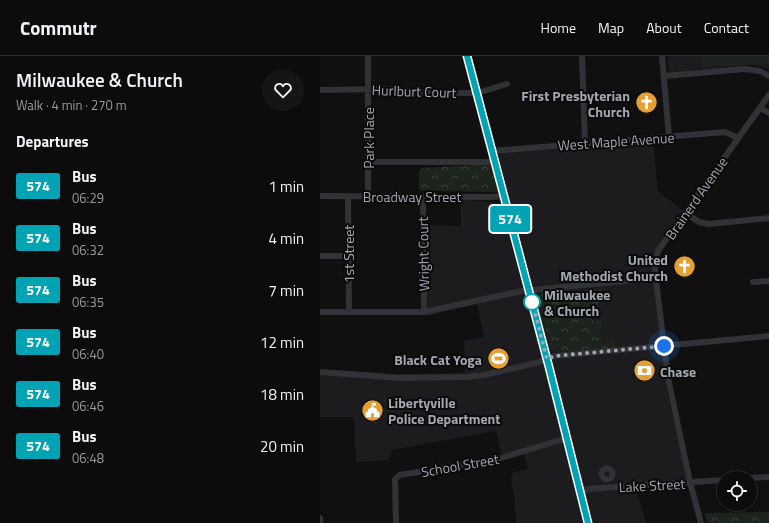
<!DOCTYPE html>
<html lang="en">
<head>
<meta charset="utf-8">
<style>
	body { margin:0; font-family:"Titillium Web",sans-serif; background:#151516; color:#f1f3f6; height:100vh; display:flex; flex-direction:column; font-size:15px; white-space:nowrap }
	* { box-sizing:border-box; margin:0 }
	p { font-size:13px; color:#9a9b9d }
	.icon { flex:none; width:22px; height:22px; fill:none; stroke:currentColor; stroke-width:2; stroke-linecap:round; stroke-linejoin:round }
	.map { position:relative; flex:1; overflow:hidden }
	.drawer { display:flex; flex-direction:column; background:#0c0c0d; width:320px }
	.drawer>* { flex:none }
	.badge { padding:0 8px; border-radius:3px; font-size:14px; line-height:26px }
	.tools { position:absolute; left:397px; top:415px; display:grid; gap:8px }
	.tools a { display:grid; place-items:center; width:40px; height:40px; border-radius:50%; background:#0c0c0d; box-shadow:0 1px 3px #0004,0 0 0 1px #2c2c2e; font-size:20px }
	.you { position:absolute; width:20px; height:20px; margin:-10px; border:3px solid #fff; border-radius:50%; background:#1a73e8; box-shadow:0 0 0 6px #1a73e833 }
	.map>.badge { position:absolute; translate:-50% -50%; box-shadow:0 0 0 2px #fff }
	h2 { padding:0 16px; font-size:15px; line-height:36px }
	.round { display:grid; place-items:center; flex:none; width:42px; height:42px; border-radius:21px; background:#151516 }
	.summary { display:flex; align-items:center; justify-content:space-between; height:68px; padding:0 16px }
	h1 { font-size:19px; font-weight:600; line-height:30px }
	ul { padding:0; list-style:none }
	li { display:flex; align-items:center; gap:12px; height:52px; padding:0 16px }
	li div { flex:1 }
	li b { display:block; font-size:15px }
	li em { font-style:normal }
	li .badge { min-width:44px; font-weight:700; text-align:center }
	header { display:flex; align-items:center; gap:24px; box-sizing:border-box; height:56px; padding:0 20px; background:#0c0c0d; border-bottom:1px solid #2c2c2e }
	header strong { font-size:19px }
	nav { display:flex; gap:22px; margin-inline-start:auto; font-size:14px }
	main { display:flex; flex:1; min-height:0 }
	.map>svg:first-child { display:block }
	.built { fill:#1c1c1e }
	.green { fill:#1d241d }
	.forest { fill:url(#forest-crowns) }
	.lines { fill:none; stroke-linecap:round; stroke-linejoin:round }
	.minor { stroke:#313236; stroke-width:6 }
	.major { stroke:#4d5055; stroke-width:7 }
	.line-casing { stroke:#fff; stroke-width:9 }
	.line { stroke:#00a3b4; stroke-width:6 }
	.walk { stroke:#a2a8b1; stroke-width:4; stroke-dasharray:0 7.2 }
	.stop-dot { fill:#fff; stroke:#00a3b4; stroke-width:2 }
	.labels { text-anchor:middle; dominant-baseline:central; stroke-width:4; stroke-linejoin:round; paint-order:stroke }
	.street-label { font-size:14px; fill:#a2a8b1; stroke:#0b0b0c }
	.poi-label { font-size:14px; font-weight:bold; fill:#a2a8b1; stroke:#0b0b0c; text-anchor:end }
	.stop-label { font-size:14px; font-weight:bold; fill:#a2a8b1; stroke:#0b0b0c; text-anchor:start }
</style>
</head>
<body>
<header>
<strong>Commutr</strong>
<nav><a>Home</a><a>Map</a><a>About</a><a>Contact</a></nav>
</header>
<main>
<section class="drawer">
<div class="summary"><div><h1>Milwaukee &amp; Church</h1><p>Walk · 4 min · 270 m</p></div><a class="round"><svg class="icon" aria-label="heart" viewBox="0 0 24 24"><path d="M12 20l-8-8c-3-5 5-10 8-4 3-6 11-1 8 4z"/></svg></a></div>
<h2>Departures</h2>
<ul>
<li><span class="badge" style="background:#00a3b4;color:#fff">574</span><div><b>Bus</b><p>06:29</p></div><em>1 min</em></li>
<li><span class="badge" style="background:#00a3b4;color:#fff">574</span><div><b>Bus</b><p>06:32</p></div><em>4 min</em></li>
<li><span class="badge" style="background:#00a3b4;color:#fff">574</span><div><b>Bus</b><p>06:35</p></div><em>7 min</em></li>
<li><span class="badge" style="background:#00a3b4;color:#fff">574</span><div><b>Bus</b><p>06:40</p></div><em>12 min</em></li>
<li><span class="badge" style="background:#00a3b4;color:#fff">574</span><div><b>Bus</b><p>06:46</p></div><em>18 min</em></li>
<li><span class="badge" style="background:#00a3b4;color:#fff">574</span><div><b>Bus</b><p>06:48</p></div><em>20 min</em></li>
</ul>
</section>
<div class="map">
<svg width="449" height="467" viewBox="0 0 449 467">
	<defs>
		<pattern id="forest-crowns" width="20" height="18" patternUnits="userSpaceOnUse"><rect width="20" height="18" fill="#1d241d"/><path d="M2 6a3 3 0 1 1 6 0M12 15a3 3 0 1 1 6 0" fill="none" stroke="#3b413b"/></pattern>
	</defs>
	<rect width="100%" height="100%" fill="#101011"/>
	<path class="built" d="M 347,0 L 449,0 L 449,14 L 443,11 L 431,9 L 349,16 Z
		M 333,86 L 338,136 L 364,155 L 334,197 L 332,206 L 347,335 L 367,423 L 315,428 L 326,467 L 196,467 L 194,438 L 191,425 L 193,416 L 208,413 L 202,393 L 182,399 L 176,375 L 72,394 L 68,404 L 36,406 L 34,361 L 0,361 L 0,313 L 76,318 L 145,317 L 144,285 L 164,281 L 157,248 L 105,260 L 101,252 L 99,169 L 141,170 L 140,143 L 178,147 L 190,146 L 178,97 Z"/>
	<path class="green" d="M 381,0 L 449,0 L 449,8 L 382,10 Z"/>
	<path class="forest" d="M 171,108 L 178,136 L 102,135 L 99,133 L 99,115 L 103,112 Z
		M 281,233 L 281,245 L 271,255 L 273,266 L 282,265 L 282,272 L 279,273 L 281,287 L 294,286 L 296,293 L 235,296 L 230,292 L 230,288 L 217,240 L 221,238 Z
		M 449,456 L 449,467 L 388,467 L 384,457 Z"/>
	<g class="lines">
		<path class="minor" d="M 262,0 L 265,87
			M 342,0 L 349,81
			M 344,20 L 425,13 L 440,15 L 449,20
			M 0,34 L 73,33 L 92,37 L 157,37 L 187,28
			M 440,52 L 449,57
			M 172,95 L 405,76 L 418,82
			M 48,106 L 175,106
			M 0,140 L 172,141 L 184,140
			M 28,140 L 29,256
			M 48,140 L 48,0
			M 103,140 L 104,256
			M 365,157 L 379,166 L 389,168 L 449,162
			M 0,200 L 28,200
			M 433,226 L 449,225
			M 0,256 L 104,256 L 202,235 L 336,222
			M 0,316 L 80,322 L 146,321 L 164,319 L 186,314 L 216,307 L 235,300 L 449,280
			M281.5 418a5.5 5.5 0 1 1 11 0a5.5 5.5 0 1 1-11 0Z
			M 430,422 L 449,421
			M 261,435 L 269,433 L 309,430 L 404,424
			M 0,462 L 0,467
			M 76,467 L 75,423 L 80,419 L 181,402 L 247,382
			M 381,467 L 370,426 L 348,322 L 335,216 L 335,206 L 338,195 L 449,39"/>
		<path class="major" d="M 147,0 L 229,311 L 268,467"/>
	</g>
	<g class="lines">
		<defs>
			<path id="line" d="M 147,0 L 229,311 L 268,467"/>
		</defs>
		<use href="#line" class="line-casing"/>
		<use href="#line" class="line"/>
		<path class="walk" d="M 212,246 L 211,242 L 227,303 L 235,300 L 344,290"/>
	</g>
	<defs>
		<symbol id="church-disc" viewBox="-11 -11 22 22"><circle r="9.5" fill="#e79e32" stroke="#0b0b0c"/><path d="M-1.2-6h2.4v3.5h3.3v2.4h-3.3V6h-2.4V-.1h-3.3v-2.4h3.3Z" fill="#fff"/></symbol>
		<symbol id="stadium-disc" viewBox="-11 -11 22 22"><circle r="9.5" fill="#e79e32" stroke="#0b0b0c"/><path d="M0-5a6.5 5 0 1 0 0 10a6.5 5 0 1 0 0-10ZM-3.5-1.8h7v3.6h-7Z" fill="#fff"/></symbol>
		<symbol id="bank-disc" viewBox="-11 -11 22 22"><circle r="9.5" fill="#e79e32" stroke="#0b0b0c"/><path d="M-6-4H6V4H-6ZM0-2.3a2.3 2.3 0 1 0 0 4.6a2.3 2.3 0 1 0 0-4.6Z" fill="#fff"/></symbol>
		<symbol id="civic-disc" viewBox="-11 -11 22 22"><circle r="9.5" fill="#e79e32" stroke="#0b0b0c"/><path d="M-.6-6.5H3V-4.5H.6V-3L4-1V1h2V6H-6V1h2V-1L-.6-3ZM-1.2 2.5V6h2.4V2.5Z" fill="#fff"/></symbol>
	</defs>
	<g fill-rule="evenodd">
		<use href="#church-disc" x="314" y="34" width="25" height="25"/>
		<use href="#church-disc" x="352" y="198" width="25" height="25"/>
		<use href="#stadium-disc" x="166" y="290" width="25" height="25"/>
		<use href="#bank-disc" x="312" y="302" width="25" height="25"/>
		<use href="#civic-disc" x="40" y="342" width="25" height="25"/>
	</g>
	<circle class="stop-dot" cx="212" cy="246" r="8"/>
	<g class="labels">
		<g class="street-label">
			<text transform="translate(94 35) rotate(2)">Hurlburt Court</text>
			<text transform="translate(48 82) rotate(-90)">Park Place</text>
			<text transform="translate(296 85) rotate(-4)">West Maple Avenue</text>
			<text x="92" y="140">Broadway Street</text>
			<text transform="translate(376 142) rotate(-55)">Brainerd Avenue</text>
			<text transform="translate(28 198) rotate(-90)">1st Street</text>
			<text transform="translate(103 198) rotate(-91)">Wright Court</text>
			<text transform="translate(140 409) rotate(-10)">School Street</text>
			<text transform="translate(332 429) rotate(-3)">Lake Street</text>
		</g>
		<g class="poi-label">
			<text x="310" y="39">First Presbyterian<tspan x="310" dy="16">Church</tspan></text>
			<text x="348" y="203">United<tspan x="348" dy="16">Methodist Church</tspan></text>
			<text x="162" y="303">Black Cat Yoga</text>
			<text x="340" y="315" text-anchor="start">Chase</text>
			<text x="68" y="346" text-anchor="start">Libertyville<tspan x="68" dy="16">Police Department</tspan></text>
		</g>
		<g class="stop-label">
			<text x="224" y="238">Milwaukee<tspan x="224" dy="16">&amp; Church</tspan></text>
		</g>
	</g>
</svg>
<div class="tools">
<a><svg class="icon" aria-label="locate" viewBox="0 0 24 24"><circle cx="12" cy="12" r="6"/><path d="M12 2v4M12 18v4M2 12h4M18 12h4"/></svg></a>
</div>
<div class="you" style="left:344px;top:290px"></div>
<b class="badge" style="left:190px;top:163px;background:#00a3b4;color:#fff">574</b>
</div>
</main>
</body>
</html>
